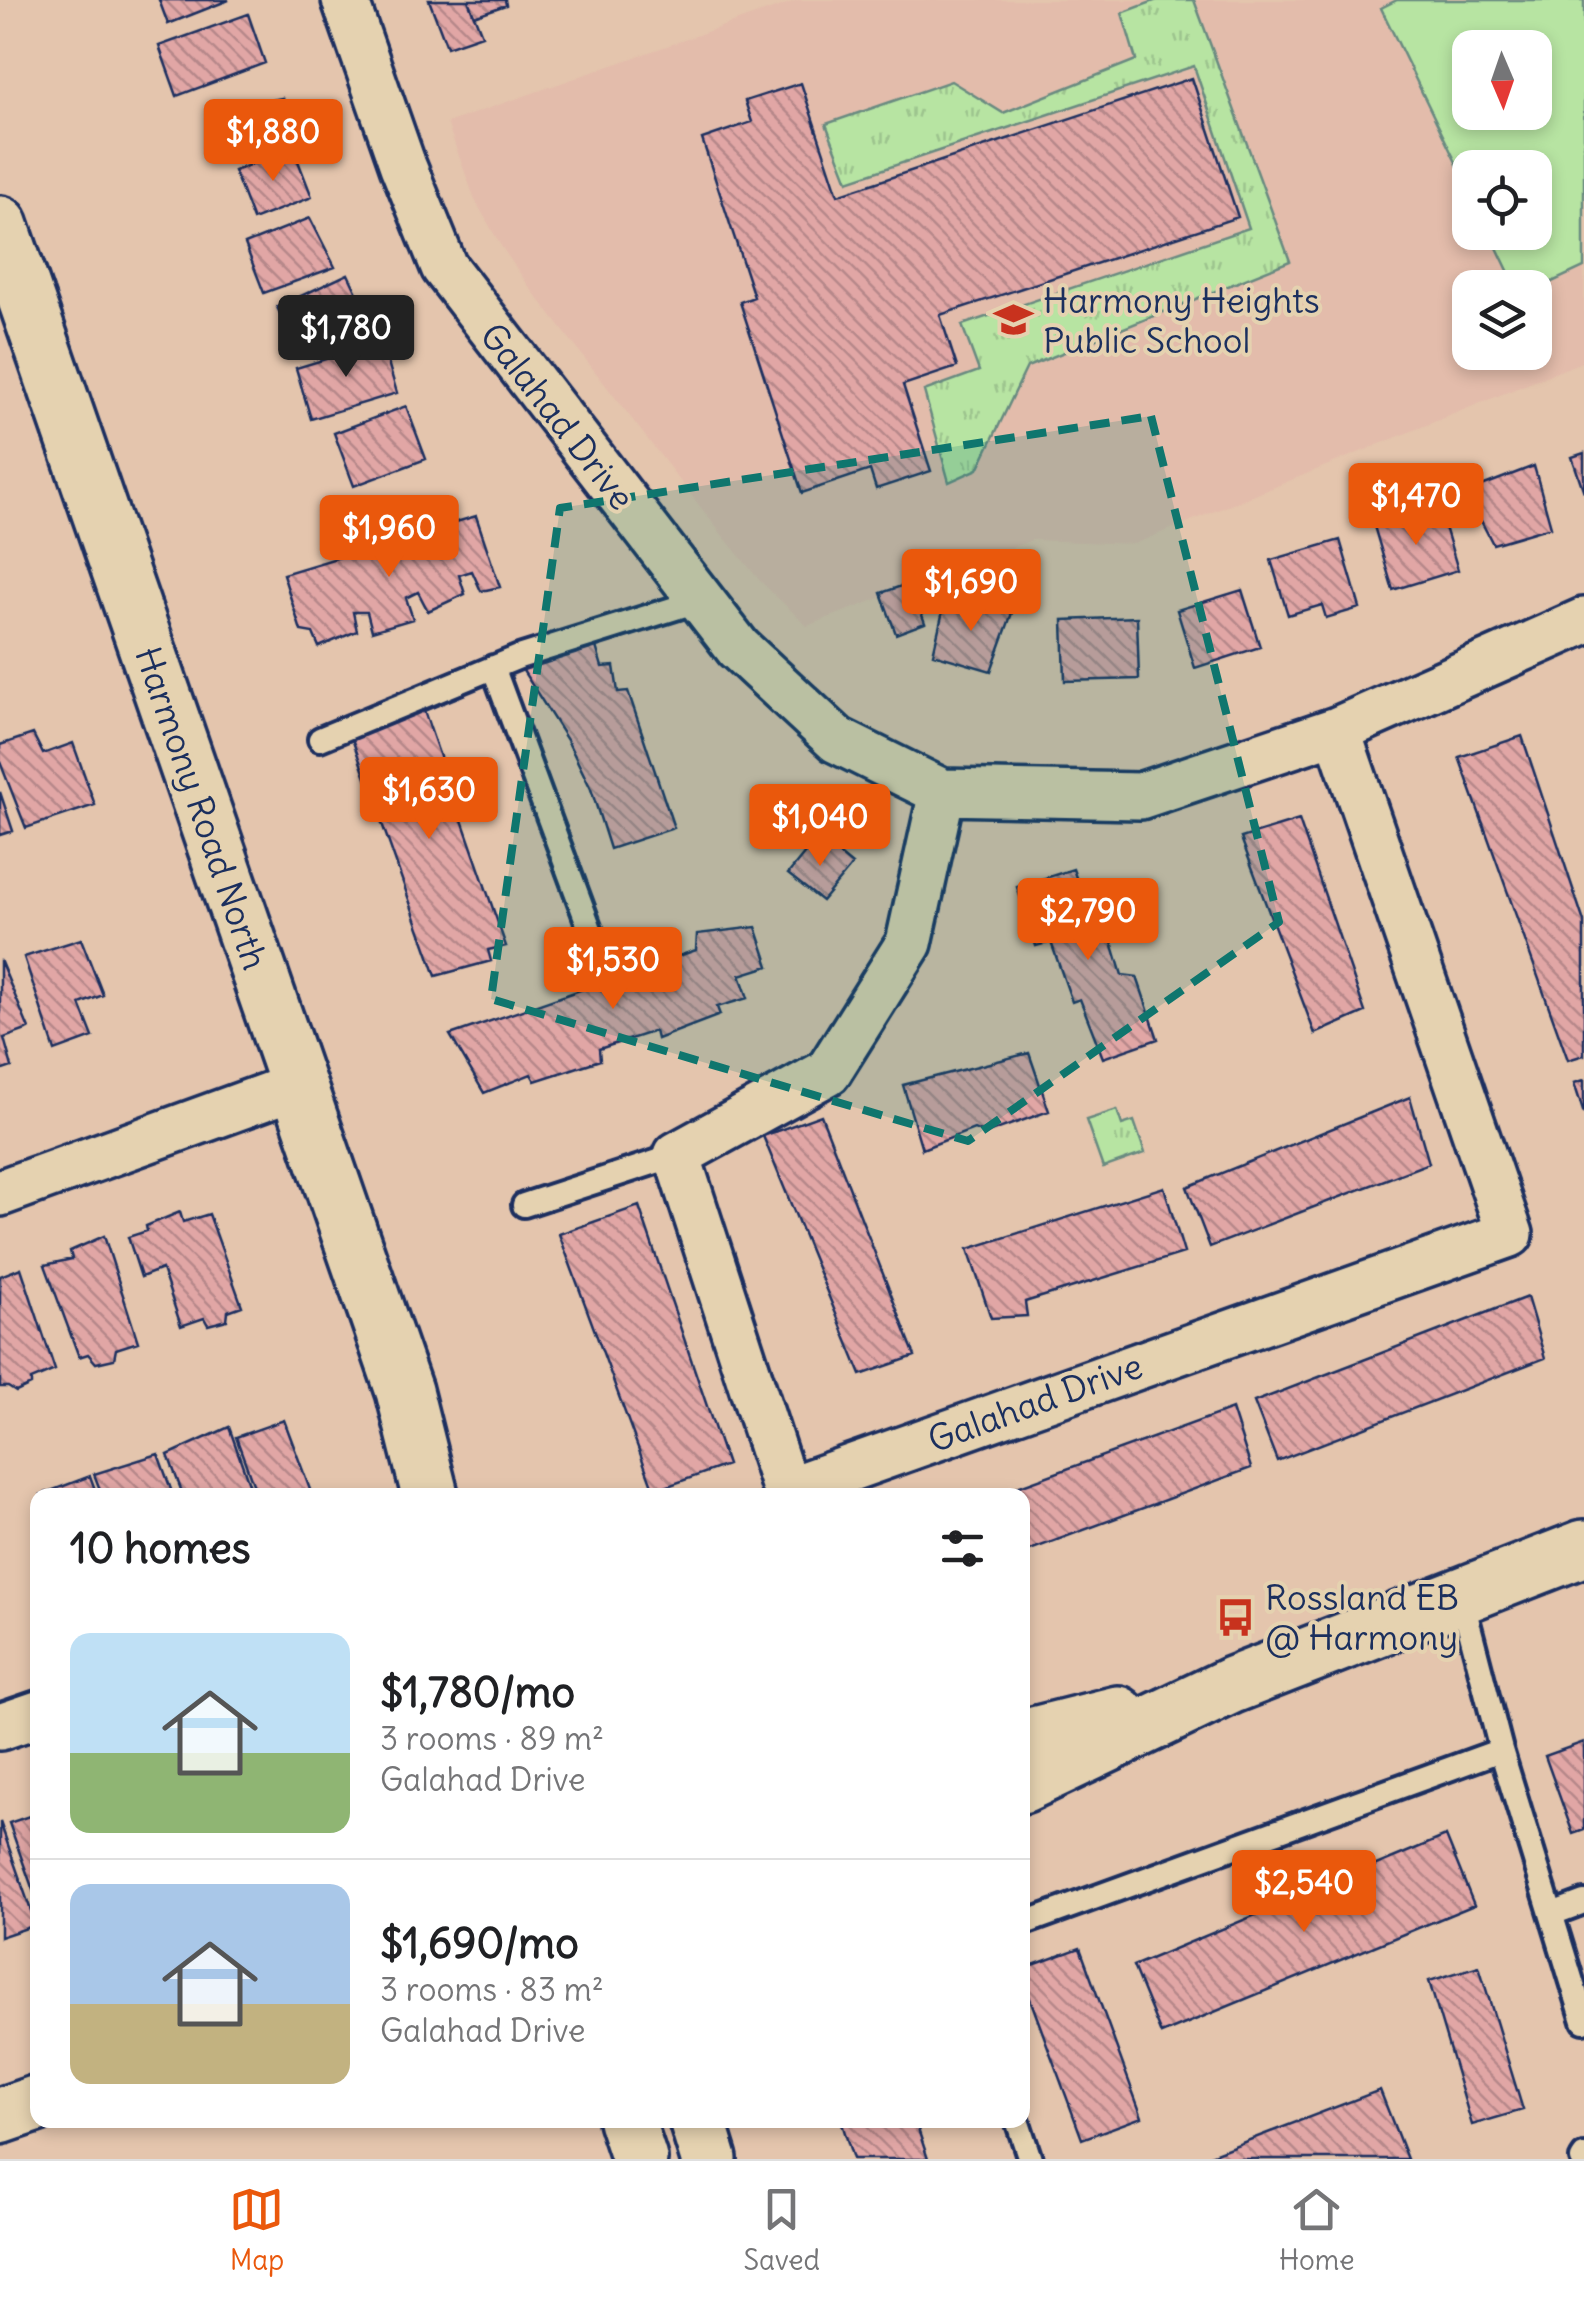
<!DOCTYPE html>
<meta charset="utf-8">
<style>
:root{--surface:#fff;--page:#f2f2f2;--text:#202124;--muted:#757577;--line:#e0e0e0;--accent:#ea580c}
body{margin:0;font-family:Delius,sans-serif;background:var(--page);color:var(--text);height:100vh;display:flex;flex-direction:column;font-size:38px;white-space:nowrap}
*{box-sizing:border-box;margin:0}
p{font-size:32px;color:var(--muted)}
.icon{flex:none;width:55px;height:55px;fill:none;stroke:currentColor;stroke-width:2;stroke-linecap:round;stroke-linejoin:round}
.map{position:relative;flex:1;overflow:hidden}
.sheet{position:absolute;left:30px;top:1488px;width:1000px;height:640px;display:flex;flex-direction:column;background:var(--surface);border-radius:20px;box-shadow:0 5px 15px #0003}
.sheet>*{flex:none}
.needle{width:65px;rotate:178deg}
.tools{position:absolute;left:1452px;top:30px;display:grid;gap:20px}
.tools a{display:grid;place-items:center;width:100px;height:100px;border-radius:20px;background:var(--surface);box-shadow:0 5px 15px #0003;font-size:50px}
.price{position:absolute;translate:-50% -85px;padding:0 22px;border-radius:10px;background:var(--accent);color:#fff;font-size:32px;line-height:65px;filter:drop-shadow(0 2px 5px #0008)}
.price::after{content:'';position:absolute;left:50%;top:60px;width:30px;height:22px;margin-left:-15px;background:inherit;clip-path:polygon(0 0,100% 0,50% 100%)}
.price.current{background:#222;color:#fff}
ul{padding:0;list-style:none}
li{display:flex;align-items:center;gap:30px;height:250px;padding:0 40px}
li+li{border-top:2px solid var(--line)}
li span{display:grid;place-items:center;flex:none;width:280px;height:200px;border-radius:20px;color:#555}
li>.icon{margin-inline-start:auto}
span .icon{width:120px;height:120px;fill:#fffc;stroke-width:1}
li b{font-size:42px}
h2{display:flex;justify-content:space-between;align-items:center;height:120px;padding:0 40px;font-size:42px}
.tab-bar{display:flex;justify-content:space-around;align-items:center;height:140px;border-top:2px solid var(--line);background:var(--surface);font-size:28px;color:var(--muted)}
.tab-bar a{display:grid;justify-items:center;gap:5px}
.tab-bar .current{color:var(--accent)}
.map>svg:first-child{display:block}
.built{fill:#e3bcab;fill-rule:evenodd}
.grass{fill:url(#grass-tufts);stroke:#698a80;stroke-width:2.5}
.garden{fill:#b7e4a2;stroke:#698a80;stroke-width:2.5;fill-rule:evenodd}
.building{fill:url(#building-back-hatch);stroke:#1b2f5e;stroke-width:2.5}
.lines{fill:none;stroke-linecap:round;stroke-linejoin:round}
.service-casing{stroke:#1b2f5e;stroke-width:30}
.minor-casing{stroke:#1b2f5e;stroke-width:52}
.tertiary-casing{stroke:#1b2f5e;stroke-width:62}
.secondary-casing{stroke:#1b2f5e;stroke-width:62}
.service{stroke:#e5d2b0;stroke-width:22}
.minor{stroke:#e5d2b0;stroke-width:45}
.tertiary{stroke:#e5d2b0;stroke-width:55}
.secondary{stroke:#e5d2b0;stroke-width:55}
.marked{fill:#0f766e;fill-opacity:0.2;stroke:#0f766e;stroke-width:8;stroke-dasharray:20 12;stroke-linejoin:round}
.labels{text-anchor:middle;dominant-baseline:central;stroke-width:8;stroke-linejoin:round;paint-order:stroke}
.poi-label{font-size:35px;fill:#1b2f5e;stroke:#e5d2b0;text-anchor:start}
.street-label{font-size:35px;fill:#1b2f5e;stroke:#e5d2b0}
</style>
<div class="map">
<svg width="1584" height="2159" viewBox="0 0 1584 2159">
<defs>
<pattern id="grass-tufts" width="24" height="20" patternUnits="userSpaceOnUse" patternTransform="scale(2.5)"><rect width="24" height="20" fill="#b7e4a2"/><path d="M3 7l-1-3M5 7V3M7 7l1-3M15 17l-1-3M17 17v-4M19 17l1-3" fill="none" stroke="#9dc48e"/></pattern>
<pattern id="building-back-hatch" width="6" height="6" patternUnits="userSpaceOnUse" patternTransform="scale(2.5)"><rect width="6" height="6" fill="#e1a6a5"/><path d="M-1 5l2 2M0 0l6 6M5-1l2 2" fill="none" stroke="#b6888a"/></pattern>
</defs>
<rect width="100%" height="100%" fill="#e4c5ad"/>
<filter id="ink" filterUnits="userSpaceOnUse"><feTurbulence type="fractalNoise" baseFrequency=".01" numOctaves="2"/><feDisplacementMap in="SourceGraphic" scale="20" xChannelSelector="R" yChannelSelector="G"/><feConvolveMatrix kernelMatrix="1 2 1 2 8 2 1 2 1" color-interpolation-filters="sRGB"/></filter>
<g filter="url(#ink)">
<!-- built -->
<path class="built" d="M798,0H1584V361L1134,544L1032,540L807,626L760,581L719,531L530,288L501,246L475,200L447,123ZM1470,48H1535V112H1470ZM1470,168H1535V232H1470ZM1470,288H1535V352H1470Z"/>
<!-- grass -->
<path class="grass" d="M1157,0H1194L1290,261L1027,367L978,469L949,482L924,391L979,371L962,325L1249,228L1194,66L848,181L826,124L951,81L1003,113L1136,60L1122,13Z
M1117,1110L1122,1125L1134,1121L1145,1153L1103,1168L1086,1120Z"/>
<!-- garden -->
<path class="garden" d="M1397,0H1584V267L1535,290V288L1516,287L1490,233L1535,232V168H1470V191L1381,8ZM1470,48H1535V112H1470Z"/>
<!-- building -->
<path class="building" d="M159,0H229L168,24Z
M429,0H468L482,35L447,47Z
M468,0H505L506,5L474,16Z
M248,14L265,63L177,96L159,46Z
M1192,78L1238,217L940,315L957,367L903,385L931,471L876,489L870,470L802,493L740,302L754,297L702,139L752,122L745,101L801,83L838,195Z
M282,98L296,136L228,160L214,112Z
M293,148L312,197L253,220L234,171Z
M310,218L335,267L264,293L245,244Z
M348,274L369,318L298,351L277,307Z
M382,342L397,393L311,419L296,368Z
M406,406L426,459L354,486L334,433Z
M1584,453V492L1572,457Z
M1534,466L1551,527L1493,544L1466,492Z
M1439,507L1458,570L1393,590L1374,526Z
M476,516L500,587L481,591L472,571L459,575L465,594L428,611L418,592L406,598L413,619L372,631L367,612H353L357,631L319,647L313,633L301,631L283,574Z
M1340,540L1360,608L1326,618L1322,605L1288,615L1271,560Z
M910,583L925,623L896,634L881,593Z
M1242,590L1260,647L1195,668L1177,610Z
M946,598L1012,613L991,671L933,654Z
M1137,617L1139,679L1065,681L1063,620Z
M595,643L602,667L614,666L618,692L628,691L674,828L610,849L591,789L567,740L520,666Z
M423,708L506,946L488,950L491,961L436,976L350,733Z
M33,734L43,754L73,743L95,805L26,828L0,762V745Z
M1522,736L1584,922V1055L1568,1060L1459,757Z
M0,792L13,831L0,835Z
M1299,820L1365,1012L1315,1034L1241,838Z
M818,837L852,865L822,901L788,874Z
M1073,869L1090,918L1106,922L1122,975L1137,977L1158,1039L1103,1058L1080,999L1072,1002L1051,942L1036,946L1017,887Z
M756,927L769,966L740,975L748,998L717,1007L720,1015L657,1039L655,1031L599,1049L600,1060L535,1081L531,1074L484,1093L450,1035L696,950L697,934Z
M81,939L103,995L80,1004L93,1037L55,1051L24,957Z
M0,960L29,1029L4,1038L12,1067L0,1071Z
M1029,1053L1049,1111L985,1134L974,1129L922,1149L903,1085Z
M1584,1080V1114L1574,1083Z
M1410,1097L1429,1163L1210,1247L1187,1187Z
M821,1115L915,1356L861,1375L763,1136Z
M1164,1187L1184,1253L1025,1302L1027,1316L991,1318L968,1249Z
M639,1206L727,1465L654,1491L559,1234Z
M180,1212L183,1222L209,1214L242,1306L228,1311L227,1320L208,1325L204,1318L181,1326L162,1269L141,1277L128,1237L147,1231L146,1226Z
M104,1236L138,1342L116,1349L114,1359L96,1363L88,1354L79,1357L45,1265L72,1259L70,1251Z
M21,1268L55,1370L31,1380V1385L16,1392L8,1387H0V1276Z
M1527,1297L1545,1358L1277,1461L1254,1402Z
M1232,1409L1251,1468L1022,1553V1495H995Z
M284,1420L312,1495H257L236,1437Z
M229,1427L253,1495H183L168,1455Z
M158,1454L173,1495H102L94,1474Z
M90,1476L97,1495H40Z
M1584,1742V1830L1573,1834L1545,1756Z
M38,1813V1904L9,1823Z
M0,1822L36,1925L0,1937Z
M1446,1836L1474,1905L1161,2034L1133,1966Z
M1080,1948L1142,2117L1082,2139L1022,1977V1969Z
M1479,1966L1523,2110L1472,2125L1429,1981Z
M1380,2090L1407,2159H1200Z
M841,2120H915L928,2159H853Z"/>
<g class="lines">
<defs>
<path id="service" d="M493,667L594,940
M320,739L519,657L701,600
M524,1205L677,1155
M1461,1595L1501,1750L1584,2021
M1552,1914L1584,1902
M1022,1924L1501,1750
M1017,2120L1030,2159
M1582,2159L1584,2156"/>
<path id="minor" d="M345,0L403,166L444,267L738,648L837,740L942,792L1140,796L1337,730L1584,621
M942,792L909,943L828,1072L677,1155L786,1491L1510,1234L1337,730
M0,1193L298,1085
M0,1727L38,1714"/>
<path id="tertiary" d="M0,2116L38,2103"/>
<path id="secondary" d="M0,224L404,1391L430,1495
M1022,1738L1118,1714
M1022,1785L1232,1685L1584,1548
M626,2120L639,2159
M697,2120L709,2159"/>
</defs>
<!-- service casing -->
<use href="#service" class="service-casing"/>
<!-- minor casing -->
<use href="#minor" class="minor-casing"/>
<!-- tertiary casing -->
<use href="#tertiary" class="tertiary-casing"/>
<!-- secondary casing -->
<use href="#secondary" class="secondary-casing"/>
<!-- service -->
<use href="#service" class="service"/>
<!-- minor -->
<use href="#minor" class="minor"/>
<!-- tertiary -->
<use href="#tertiary" class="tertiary"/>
<!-- secondary -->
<use href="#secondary" class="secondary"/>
</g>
</g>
<!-- marked area -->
<path class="marked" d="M1151,416L1279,922L968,1141L491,999L560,508Z"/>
<!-- icons -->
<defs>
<symbol id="school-bare" viewBox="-9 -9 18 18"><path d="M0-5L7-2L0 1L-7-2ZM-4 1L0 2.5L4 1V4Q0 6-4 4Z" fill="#c8321e" stroke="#e5d2b0" stroke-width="2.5" paint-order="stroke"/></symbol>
<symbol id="bus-bare" viewBox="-9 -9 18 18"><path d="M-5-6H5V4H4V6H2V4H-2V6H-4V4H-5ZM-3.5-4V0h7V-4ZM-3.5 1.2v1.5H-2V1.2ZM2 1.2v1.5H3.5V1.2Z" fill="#c8321e" stroke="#e5d2b0" stroke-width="2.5" paint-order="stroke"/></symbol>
</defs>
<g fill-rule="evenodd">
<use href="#school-bare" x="986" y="292" width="55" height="55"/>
<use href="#bus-bare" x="1208" y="1590" width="55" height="55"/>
</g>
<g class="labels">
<!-- poi labels -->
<g class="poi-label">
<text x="1043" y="300">Harmony Heights<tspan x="1043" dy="40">Public School</tspan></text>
<text x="1265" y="1597">Rossland EB<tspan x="1265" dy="40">@ Harmony</tspan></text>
</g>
<!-- street labels -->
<g class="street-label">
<text transform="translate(558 416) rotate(52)">Galahad Drive</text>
<text transform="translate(202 808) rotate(71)">Harmony Road North</text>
<text transform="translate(1035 1402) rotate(-20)">Galahad Drive</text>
</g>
</g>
</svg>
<div class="tools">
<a><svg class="needle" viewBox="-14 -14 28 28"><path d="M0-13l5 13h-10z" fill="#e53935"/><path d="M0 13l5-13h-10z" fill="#757577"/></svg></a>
<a><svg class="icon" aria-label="locate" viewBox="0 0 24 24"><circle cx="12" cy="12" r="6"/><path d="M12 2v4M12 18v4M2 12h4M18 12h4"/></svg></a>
<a><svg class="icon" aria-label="layers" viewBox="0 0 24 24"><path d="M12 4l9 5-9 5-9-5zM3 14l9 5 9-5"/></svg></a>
</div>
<b class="price" style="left:273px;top:184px">$1,880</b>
<b class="price current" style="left:346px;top:380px">$1,780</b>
<b class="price" style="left:1416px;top:548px">$1,470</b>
<b class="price" style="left:389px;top:580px">$1,960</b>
<b class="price" style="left:971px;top:634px">$1,690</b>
<b class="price" style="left:429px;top:842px">$1,630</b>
<b class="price" style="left:820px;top:869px">$1,040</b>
<b class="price" style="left:1088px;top:963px">$2,790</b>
<b class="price" style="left:613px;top:1012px">$1,530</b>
<b class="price" style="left:1304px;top:1935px">$2,540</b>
<section class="sheet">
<h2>10 homes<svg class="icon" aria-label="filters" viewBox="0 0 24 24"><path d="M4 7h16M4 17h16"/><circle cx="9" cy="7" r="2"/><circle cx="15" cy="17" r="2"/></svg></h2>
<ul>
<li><span style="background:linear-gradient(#bfe0f5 60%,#8fb573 0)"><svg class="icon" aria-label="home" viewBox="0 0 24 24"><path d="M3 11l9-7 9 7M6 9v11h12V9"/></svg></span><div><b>$1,780/mo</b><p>3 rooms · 89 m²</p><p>Galahad Drive</p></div></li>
<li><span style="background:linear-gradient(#a9c7e8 60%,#c2b280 0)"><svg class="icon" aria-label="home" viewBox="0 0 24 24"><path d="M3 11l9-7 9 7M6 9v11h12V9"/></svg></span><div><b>$1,690/mo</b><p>3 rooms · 83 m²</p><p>Galahad Drive</p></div></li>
</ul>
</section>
</div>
<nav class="tab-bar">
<a class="current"><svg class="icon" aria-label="map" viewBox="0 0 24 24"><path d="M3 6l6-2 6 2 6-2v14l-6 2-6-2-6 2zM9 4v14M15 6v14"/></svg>Map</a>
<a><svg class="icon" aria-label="saved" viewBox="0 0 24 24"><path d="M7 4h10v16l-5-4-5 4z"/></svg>Saved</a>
<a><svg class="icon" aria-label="home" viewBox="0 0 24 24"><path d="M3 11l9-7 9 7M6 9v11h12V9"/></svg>Home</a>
</nav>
